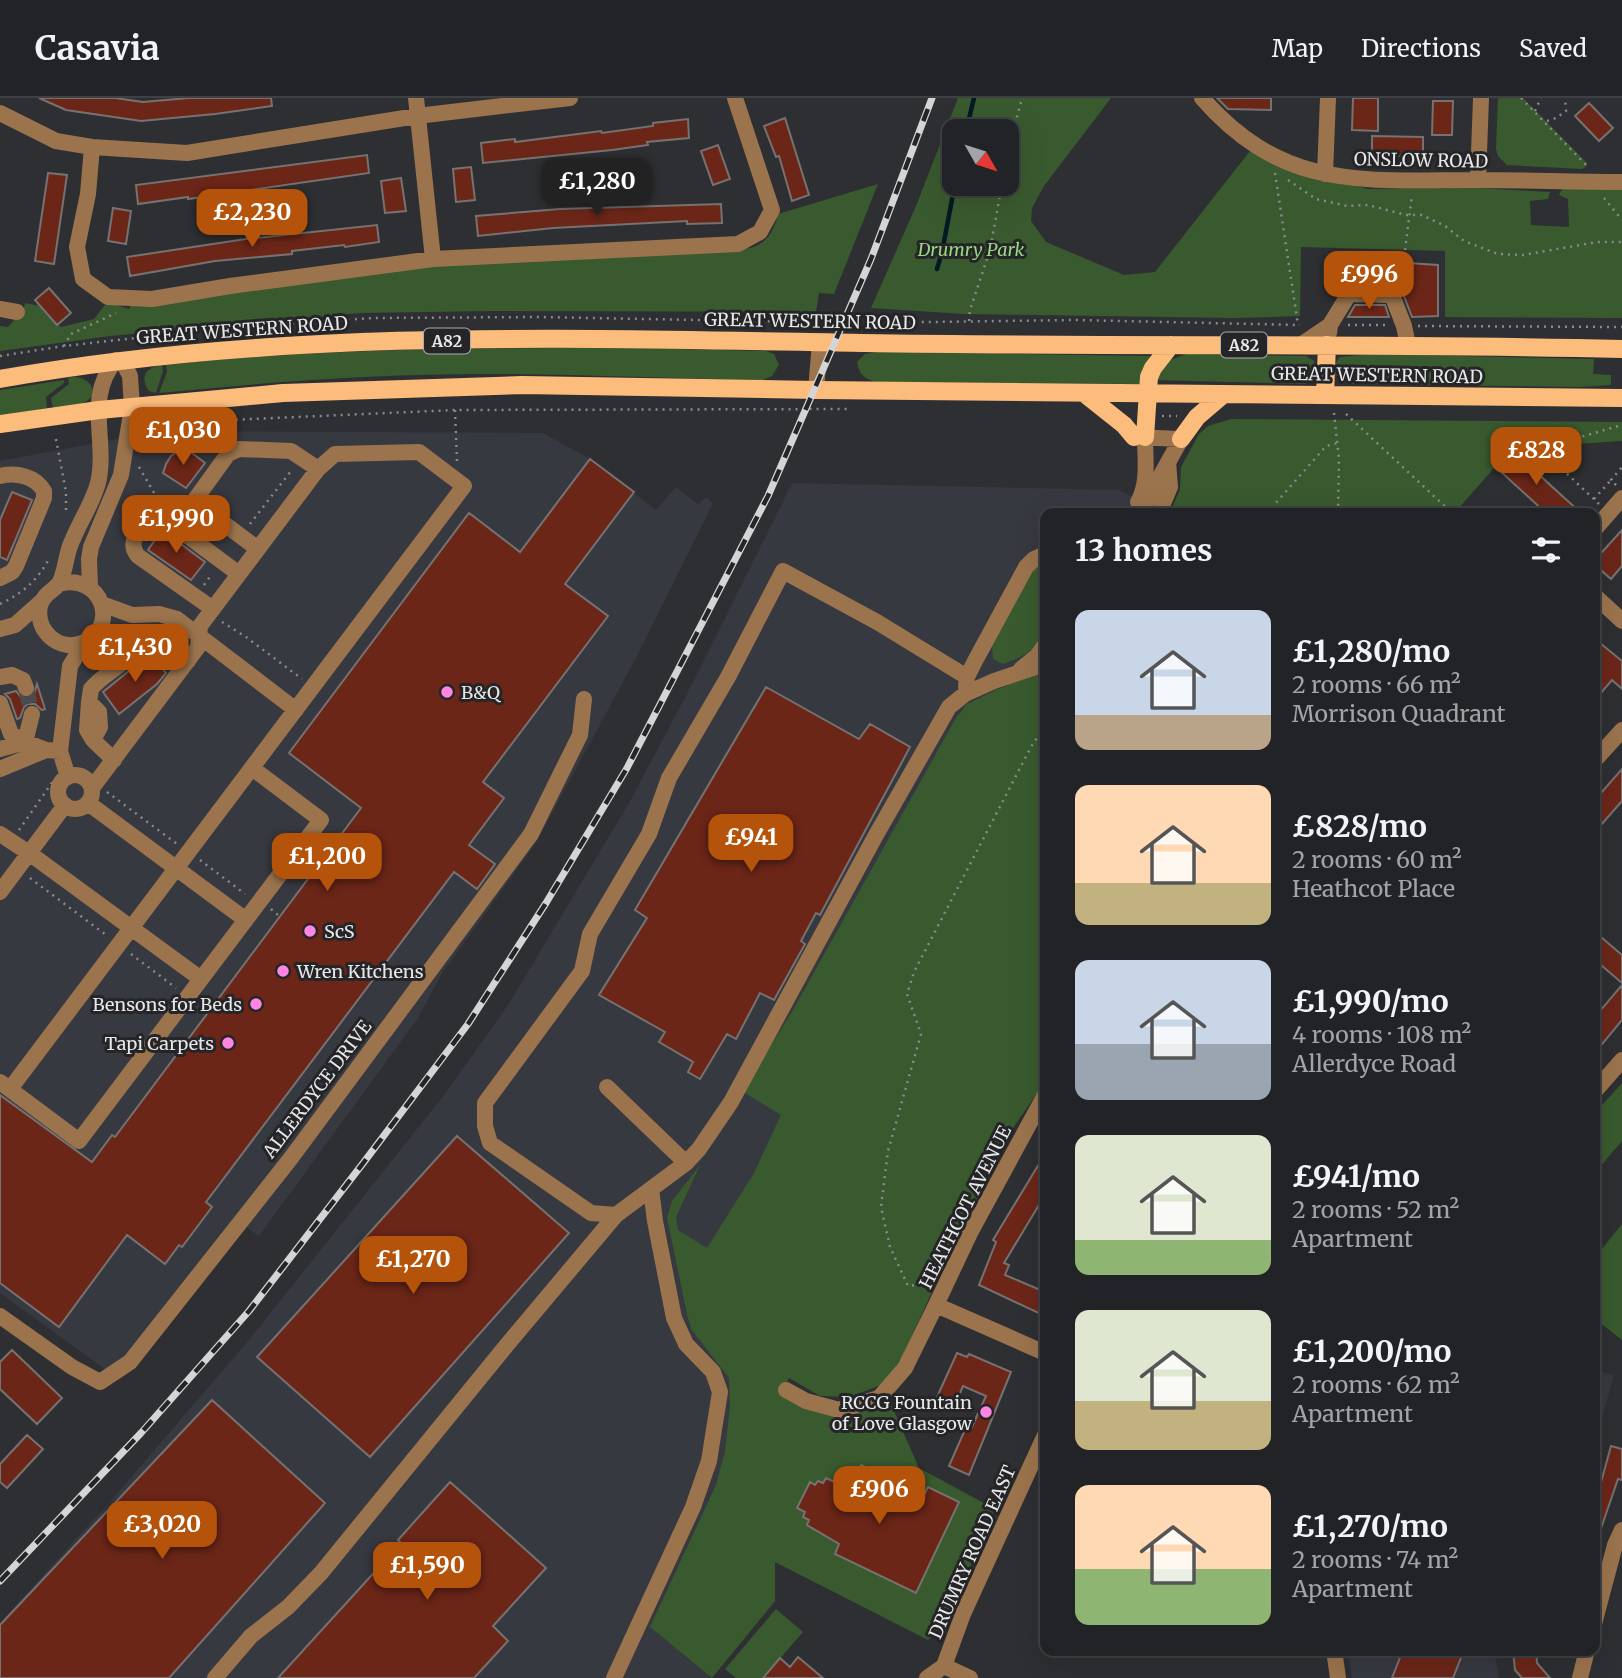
<!DOCTYPE html>
<meta charset="utf-8">
<style>
:root{--surface:#222326;--page:#2a2b2e;--text:#f1f3f6;--muted:#a2a4a7;--line:#3f4043;--accent:#b45309}
body{margin:0;font-family:Merriweather,serif;background:var(--page);color:var(--text);height:100vh;display:flex;flex-direction:column;font-size:26px;white-space:nowrap}
*{box-sizing:border-box;margin:0}
p{font-size:23px;color:var(--muted)}
.icon{flex:none;width:38px;height:38px;fill:none;stroke:currentColor;stroke-width:2;stroke-linecap:round;stroke-linejoin:round}
.map{position:relative;flex:1;overflow:hidden}
.drawer{position:absolute;left:1040px;top:410px;width:560px;height:1148px;display:flex;flex-direction:column;background:var(--surface);border-radius:14px;box-shadow:0 7px 28px #0002,0 0 0 2px var(--line)}
.drawer>*{flex:none}
.needle{width:46px;rotate:129deg}
.tools{position:absolute;left:942px;top:21px;display:grid;gap:14px}
.tools a{display:grid;place-items:center;width:77px;height:77px;border-radius:14px;background:var(--surface);box-shadow:0 7px 28px #0002,0 0 0 2px var(--line);font-size:35px}
.price{position:absolute;translate:-50% -60px;padding:0 16px;border-radius:14px;background:var(--accent);color:#fff;font-size:23px;line-height:46px;filter:drop-shadow(0 2px 4px #0008)}
.price::after{content:'';position:absolute;left:50%;top:42px;width:21px;height:16px;margin-left:-10px;background:inherit;clip-path:polygon(0 0,100% 0,50% 100%)}
.price.selected{background:#222;color:#fff}
ul{padding:0;list-style:none}
li{display:flex;align-items:center;gap:21px;height:175px;padding:0 35px}
li span{display:grid;place-items:center;flex:none;width:196px;height:140px;border-radius:14px;color:#555}
li>.icon{margin-inline-start:auto}
span .icon{width:84px;height:84px;fill:#fffc;stroke-width:1}
li b{font-size:30px}
h2{display:flex;justify-content:space-between;align-items:center;height:84px;padding:0 35px;font-size:30px}
header{display:flex;align-items:center;gap:42px;box-sizing:border-box;height:98px;padding:0 35px;background:var(--surface);border-bottom:2px solid var(--line)}
header strong{font-size:33px}
nav{display:flex;gap:38px;margin-inline-start:auto;font-size:24px}
.map>svg:first-child{display:block}
.built{fill:#373940}
.green{fill:#395a2f;fill-rule:evenodd}
.lines{fill:none;stroke-linecap:round;stroke-linejoin:round}
.stream{stroke:#001a23;stroke-width:4.5}
.building{fill:#6b2618;stroke:#767271;stroke-width:2}
.minor-tunnel{stroke:#4a4b4e;stroke-width:16;stroke-dasharray:16 8;stroke-linecap:butt}
.path{stroke:#898a8d;stroke-width:2.5;stroke-dasharray:2 5;stroke-linecap:butt}
.minor{stroke:#9b744d;stroke-width:16}
.major{stroke:#fcbc7b;stroke-width:18}
.rail-casing{stroke:#d4d5d7;stroke-width:7}
.rail{stroke:#252528;stroke-width:4.5;stroke-dasharray:13;stroke-linecap:butt}
.poi-dot{fill:#fe85e0;stroke:#252528;stroke-width:2.5}
.labels{text-anchor:middle;dominant-baseline:central;stroke-width:6;stroke-linejoin:round;paint-order:stroke}
.shield{fill:#252528;stroke:#adaeb0;stroke-width:2}
.shield-label{font-size:16px;font-weight:bold;fill:#e7e8ea}
.street-label{font-size:18px;fill:#e7e8ea;stroke:#252528}
.park-label{font-size:18px;font-style:italic;fill:#98d883;stroke:#252528}
.poi-label{font-size:18px;fill:#e7e8ea;stroke:#252528;text-anchor:start}
</style>
<header>
<strong>Casavia</strong>
<nav><a>Map</a><a>Directions</a><a>Saved</a></nav>
</header>
<div class="map">
<svg width="1622" height="1580" viewBox="0 0 1622 1580">
<rect width="100%" height="100%" fill="#2e2f32"/>
<!-- built -->
<path class="built" d="M160,333L543,335L590,361L656,412L676,389L698,406L706,399L713,405L637,558L536,745L441,877L418,920L259,1138L239,1124L113,1277L0,1195V363Z
M792,385L1119,392L1167,415H1045V613L785,1281L657,1535L712,1580H0V1525L115,1398L249,1242L444,997L508,907L629,705L699,573Z
M1594,1272L1614,1277L1594,1348Z
M1347,1552H1494L1499,1580H1352Z"/>
<!-- green -->
<path class="green" d="M958,0H1111L1044,88L1032,110L1031,123L1046,144L1124,177L1155,174L1250,53L1296,71L1368,91L1478,90L1550,94L1548,101L1530,103L1531,127L1569,129L1568,101L1559,97L1562,91H1622V220L1445,219V153L1301,149L1300,218L1236,220L964,216L871,210L916,108ZM954,33H1006V86H954Z
M1498,0H1523L1587,65V68L1582,71L1507,67L1498,58L1496,51Z
M878,86L834,196L819,195L816,214L489,213L361,215L110,238L0,253V228L8,229L14,222L21,220L25,205L40,208L61,229L94,221L107,204L129,211L131,205L409,170L751,150C768,145 774,132 778,116Z
M637,250L766,253L774,256L779,267L772,278L763,282C671,281 579,276 487,276C377,276 268,284 159,295L167,274L166,267C323,250 480,250 637,250Z
M877,254L1151,258L1143,273L1142,286L876,284C864,281 859,276 857,264L865,256Z
M1187,256L1306,258L1314,263L1317,276L1306,286L1153,282L1165,264Z
M1373,256L1594,261L1593,276L1611,277V287L1580,289L1354,286L1345,285L1333,275L1334,267L1340,259Z
M162,267L163,273L156,295L149,293C139,279 146,269 162,267Z
M75,279C92,280 101,298 83,305C74,309 62,308 53,310L51,300L69,286L68,280Z
M64,282V285L46,299L47,310L0,319V292Z
M1231,321L1622,324V343L1544,348L1516,345L1458,411L1461,415H1170L1180,391L1181,369L1199,336L1208,328Z
M1045,460C1045,478 1048,517 1045,533C1041,550 1019,561 1003,566L993,561L992,548C1005,523 1021,477 1045,460Z
M1045,573V984L1015,1027L955,1144L898,1268L881,1287L849,1299L820,1298L789,1280L780,1297L811,1312L837,1319L890,1304L919,1370L995,1411L947,1523L928,1542L775,1464V1503L712,1580L650,1529L716,1387L725,1353L730,1308L729,1280L691,1231L687,1216L667,1120L672,1103L700,1067L676,1119L678,1132L707,1150L754,1075L781,1017L745,995L750,981L793,912L956,620L967,606L998,591Z
M1622,985V1043L1594,1076V1016Z
M1622,1126V1242L1594,1220V1161Z
M776,1511L803,1534L763,1580H736L725,1571Z"/>
<g class="lines">
<!-- stream -->
<path class="stream" d="M966,33L974,0
M937,171L942,154L955,86"/>
</g>
<!-- building -->
<path class="building" d="M39,0H115L143,4L189,0H271L272,8L215,16L141,23L66,12Z
M1217,0H1271V12L1228,11Z
M1353,0H1378V33L1352,32Z
M1433,3H1453L1452,37H1432Z
M1589,5L1613,30L1599,43L1575,18Z
M785,20L809,97L792,103L779,58L776,59L764,28Z
M688,21L689,40L647,44L648,47L612,52L483,65L481,45L515,41V44L601,33L602,35L653,28V25Z
M1372,38L1423,39V58L1372,57Z
M718,47L730,81L713,87L701,53Z
M367,57L369,75L188,101V99L138,106L136,87Z
M471,69L475,102L456,104L453,71Z
M48,75L67,77L54,166L35,163Z
M401,80L406,113L385,115L381,83Z
M721,106L722,125L687,126V123L553,130L478,138L476,118L560,111Z
M113,110L131,113L126,146L108,143Z
M377,127L379,144L345,149L344,147L292,153V156L215,163L130,178L127,159L246,141Z
M1408,165L1438,167V218L1412,219L1402,193L1397,188L1349,186V183H1401V166Z
M49,190L71,215L57,227L35,202Z
M1355,207H1385L1389,219H1348Z
M184,349L205,365L186,390L163,375L166,366L171,358Z
M1516,355L1548,385L1581,415H1546L1500,373Z
M590,361L634,394L565,486L608,518L483,684L504,700L469,747L495,766L477,791L454,774L206,1104L212,1109L182,1149L179,1147L165,1166L127,1137L59,1229L0,1185V997L92,1064L112,1037L115,1039L361,710L289,655L469,415L520,454Z
M12,394L32,402L7,462L0,459V422Z
M162,432L205,464L191,482L148,452Z
M1622,432V468L1611,481L1594,466V463Z
M1600,545L1622,563V591L1612,582L1594,603V577L1600,571L1594,566V552Z
M151,555L166,575L157,586L119,616L103,594Z
M37,586L45,611L42,612L35,606H28L24,609L20,620L17,621L10,601L5,596L16,593L20,598L29,600L34,596Z
M766,589L859,641L870,626L910,649L820,817L816,815L801,843L805,846L774,902L760,895L736,941L727,936L700,981L688,974L693,964L659,944L665,934L599,897L647,820L635,812Z
M1622,671V703L1594,735V703Z
M1594,833L1622,857V885L1594,861Z
M1622,887V922L1594,956V920Z
M457,1038L569,1135L370,1359L257,1259Z
M1045,1056V1097L1004,1165L1009,1167L1005,1177L1045,1194V1218L979,1187L996,1144L993,1142Z
M12,1252L62,1300L37,1326L0,1291V1264Z
M957,1255L967,1259L969,1256L1011,1274L969,1377L949,1368L967,1327L972,1329L986,1298L963,1288L955,1307L937,1299Z
M212,1302L325,1405L169,1580H0V1527Z
M27,1337L43,1351L7,1390L0,1384V1366Z
M1611,1348L1622,1351V1382L1618,1381L1597,1442L1594,1441V1387L1600,1388Z
M861,1367L876,1374L869,1387L918,1410L928,1389L959,1404L916,1495L835,1456L839,1446L807,1427L809,1422L803,1419L805,1414L797,1410L810,1384L815,1387L818,1383L823,1385L826,1380L848,1390Z
M450,1384L546,1470L493,1528L508,1543L474,1580H278L401,1445L398,1442Z
M1403,1552H1464L1453,1580H1392Z
M1513,1552H1536L1537,1565L1550,1580H1522L1515,1572Z
M798,1559L823,1580H763L780,1560L790,1569Z"/>
<g class="lines">
<!-- minor-tunnel -->
<path class="minor-tunnel" d="M26,590L32,616"/>
<!-- path -->
<path class="path" d="M1521,0L1587,68
M1535,13L1541,0
M1547,23L1556,20L1566,13L1565,0
M1006,60L1022,0
M1275,75L1298,227
M1288,82L1316,101L1347,108L1368,107L1406,117H1422L1445,128L1464,143L1498,156L1523,157L1597,144H1622
M1604,100L1622,122
M1405,152L1412,97
M969,223L970,212L990,152L1002,86
M1348,227H1387
M1418,228L1622,229
M64,248L71,236L116,215
M0,258L64,248L235,229L373,220L539,219L858,225L1075,222L1300,227
M455,312L457,364
M1334,315L1339,361L1338,415
M1346,316L1452,415
M1162,318H1177
M146,331L161,325L455,312L851,311
M56,341L66,394V417
M139,369L160,405
M1616,387L1611,382L1622,369
M1594,401L1611,382
M1599,406L1544,354L1546,349L1622,327
M1267,415L1326,348L1338,345
M250,426L291,373
M204,487L212,476
M0,506C23,495 38,482 50,459
M222,524L246,539L302,581
M93,565C104,551 117,539 134,533
M107,694L177,746
M19,732L53,683
M200,762L245,796
M30,780L106,837
M271,811L279,818
M131,856L176,890
M201,909L207,914
M927,1189L922,1186L908,1188L890,1149L881,1109L888,1053L921,936L907,896L914,874L1031,649L1045,627"/>
<!-- minor -->
<path class="minor" d="M416,0L433,161
M1202,0C1284,94 1365,82 1477,82C1525,82 1574,84 1622,84
M0,15L56,43L92,49L187,55L417,18L570,0
M92,49L88,96L77,149L83,181L108,199L152,201L230,188L433,161L738,146L760,134L772,112L735,0
M1325,76L1328,0
M1478,82L1481,0
M0,211L17,214
M1330,227L1349,196L1392,197L1404,228L1408,247
M1302,246L1330,227L1329,235
M816,292L820,244
M1134,339L1181,341L1140,415
M0,378C16,374 35,378 44,393V400L16,468L12,474L0,480
M1138,404C1149,385 1145,360 1145,339
M1159,415L1170,389L1168,364
M1594,432L1622,400
M258,451L194,403L228,356L239,351L291,353L318,371
M59,486C102,474 121,530 82,545C58,554 35,532 40,508C44,494 55,493 60,484C65,473 66,459 70,448C78,426 92,407 98,385C108,342 84,299 116,262L125,268L130,278L132,309L121,377L91,449L89,461L90,489
M1594,497L1622,523
M102,506L132,517L159,516L177,521L296,612
M213,511L138,458C126,444 140,431 151,421H165L239,476
M0,531L15,527L42,503
M1021,571L1037,558L1045,547
M0,579L12,577L23,582L26,590
M966,589L967,579L975,563L1026,469L1034,461L1045,456
M89,604L87,632L93,642
M0,605L11,636L25,644L32,616
M0,651L25,644L46,652L60,653
M114,662L93,642L100,629L99,614L89,604L91,591C98,582 108,576 117,569C131,558 138,545 158,541L188,563
M1594,663L1622,632
M0,671L46,652
M58 694a17 17 0 1 1 34 0a17 17 0 1 1-34 0Z
M68,679L60,653L70,568L85,544
M88,705L246,822
M0,736L29,755L201,881
M0,794L65,707
M0,984L79,1043L321,722L252,670
M607,989L686,1065
M10,991L464,388L419,354L335,356L318,371L200,528L198,549L92,690
M1594,994L1622,962
M1045,997L970,1135L936,1207L1045,1255
M616,1117L591,1115L490,1045L485,1028V1005L582,873L590,836L649,736L669,680L728,579L783,473L877,524L967,579
M0,1218L72,1269L100,1284L130,1264L291,1060L531,736L580,637L584,601
M786,1292L806,1303L839,1312L879,1300L905,1270L936,1207
M1594,1526L1615,1447L1622,1432
M1334,1552L1338,1580
M944,1568L970,1580
M215,1580L251,1538L288,1509L321,1475L506,1248L616,1117L686,1065L699,1051L731,1004L876,737L949,609L965,596L994,583L1045,566
M614,1580L693,1409L709,1363L720,1294L713,1274L686,1246L674,1220L655,1123L651,1091
M927,1580L944,1568L963,1516L1045,1337
M1580,1580L1587,1552"/>
<!-- major -->
<path class="major" d="M0,281C284,230 576,240 863,245C1116,249 1369,245 1622,251
M1085,296L1124,327L1134,339
M1325,297L1327,247
M0,326L99,312L283,295L522,287L816,292L1622,300
M1145,339L1149,279L1153,270L1171,247
M1181,341L1197,319L1224,296"/>
<defs>
<path id="rail" d="M0,1483L141,1335L249,1213L364,1064L468,926L546,805L627,670L768,398L871,161L932,0"/>
</defs>
<!-- rail casing -->
<use href="#rail" class="rail-casing"/>
<!-- rail -->
<use href="#rail" class="rail"/>
</g>
<!-- markers -->
<g class="poi-dot">
<circle cx="447" cy="594" r="7"/>
<circle cx="310" cy="833" r="7"/>
<circle cx="283" cy="873" r="7"/>
<circle cx="256" cy="906" r="7"/>
<circle cx="228" cy="945" r="7"/>
<circle cx="986" cy="1314" r="7"/>
</g>
<g class="labels">
<!-- shield labels -->
<g class="shield">
<rect x="424" y="230.5" width="46" height="25" rx="5"/>
<rect x="1221" y="234.5" width="46" height="25" rx="5"/>
</g>
<g class="shield-label">
<text x="447" y="243">A82</text>
<text x="1244" y="247">A82</text>
</g>
<!-- street labels -->
<g class="street-label">
<text transform="translate(1421 62) rotate(1)">ONSLOW ROAD</text>
<text transform="translate(810 223) rotate(1)">GREAT WESTERN ROAD</text>
<text transform="translate(242 232) rotate(-4)">GREAT WESTERN ROAD</text>
<text transform="translate(1377 277) rotate(1)">GREAT WESTERN ROAD</text>
<text transform="translate(317 991) rotate(-53)">ALLERDYCE DRIVE</text>
<text transform="translate(965 1109) rotate(-63)">HEATHCOT AVENUE</text>
<text transform="translate(972 1454) rotate(-66)">DRUMRY ROAD EAST</text>
</g>
<!-- park labels -->
<g class="park-label">
<text x="971" y="151">Drumry Park</text>
</g>
<!-- poi labels -->
<g class="poi-label">
<text x="461" y="594">B&amp;Q</text>
<text x="324" y="833">ScS</text>
<text x="297" y="873">Wren Kitchens</text>
<text x="242" y="906" text-anchor="end">Bensons for Beds</text>
<text x="214" y="945" text-anchor="end">Tapi Carpets</text>
<text x="972" y="1304" text-anchor="end">RCCG Fountain<tspan x="972" dy="21">of Love Glasgow</tspan></text>
</g>
</g>
</svg>
<div class="tools">
<a><svg class="needle" viewBox="-14 -14 28 28"><path d="M0-13l5 13h-10z" fill="#e53935"/><path d="M0 13l5-13h-10z" fill="#a2a4a7"/></svg></a>
</div>
<b class="price selected" style="left:597px;top:120px">£1,280</b>
<b class="price" style="left:252px;top:151px">£2,230</b>
<b class="price" style="left:1369px;top:213px">£996</b>
<b class="price" style="left:183px;top:369px">£1,030</b>
<b class="price" style="left:1536px;top:389px">£828</b>
<b class="price" style="left:176px;top:457px">£1,990</b>
<b class="price" style="left:135px;top:586px">£1,430</b>
<b class="price" style="left:751px;top:776px">£941</b>
<b class="price" style="left:327px;top:795px">£1,200</b>
<b class="price" style="left:413px;top:1198px">£1,270</b>
<b class="price" style="left:879px;top:1428px">£906</b>
<b class="price" style="left:162px;top:1463px">£3,020</b>
<b class="price" style="left:427px;top:1504px">£1,590</b>
<section class="drawer">
<h2>13 homes<svg class="icon" aria-label="filters" viewBox="0 0 24 24"><path d="M4 7h16M4 17h16"/><circle cx="9" cy="7" r="2"/><circle cx="15" cy="17" r="2"/></svg></h2>
<ul>
<li><span style="background:linear-gradient(#c9d6e8 75%,#b9a48a 0)"><svg class="icon" aria-label="home" viewBox="0 0 24 24"><path d="M3 11l9-7 9 7M6 9v11h12V9"/></svg></span><div><b>£1,280/mo</b><p>2 rooms · 66 m²</p><p>Morrison Quadrant</p></div></li>
<li><span style="background:linear-gradient(#ffd9b3 70%,#c2b280 0)"><svg class="icon" aria-label="home" viewBox="0 0 24 24"><path d="M3 11l9-7 9 7M6 9v11h12V9"/></svg></span><div><b>£828/mo</b><p>2 rooms · 60 m²</p><p>Heathcot Place</p></div></li>
<li><span style="background:linear-gradient(#c9d6e8 60%,#9aa5b1 0)"><svg class="icon" aria-label="home" viewBox="0 0 24 24"><path d="M3 11l9-7 9 7M6 9v11h12V9"/></svg></span><div><b>£1,990/mo</b><p>4 rooms · 108 m²</p><p>Allerdyce Road</p></div></li>
<li><span style="background:linear-gradient(#dfe7d0 75%,#8fb573 0)"><svg class="icon" aria-label="home" viewBox="0 0 24 24"><path d="M3 11l9-7 9 7M6 9v11h12V9"/></svg></span><div><b>£941/mo</b><p>2 rooms · 52 m²</p><p>Apartment</p></div></li>
<li><span style="background:linear-gradient(#dfe7d0 65%,#c2b280 0)"><svg class="icon" aria-label="home" viewBox="0 0 24 24"><path d="M3 11l9-7 9 7M6 9v11h12V9"/></svg></span><div><b>£1,200/mo</b><p>2 rooms · 62 m²</p><p>Apartment</p></div></li>
<li><span style="background:linear-gradient(#ffd9b3 60%,#8fb573 0)"><svg class="icon" aria-label="home" viewBox="0 0 24 24"><path d="M3 11l9-7 9 7M6 9v11h12V9"/></svg></span><div><b>£1,270/mo</b><p>2 rooms · 74 m²</p><p>Apartment</p></div></li>
</ul>
</section>
</div>
